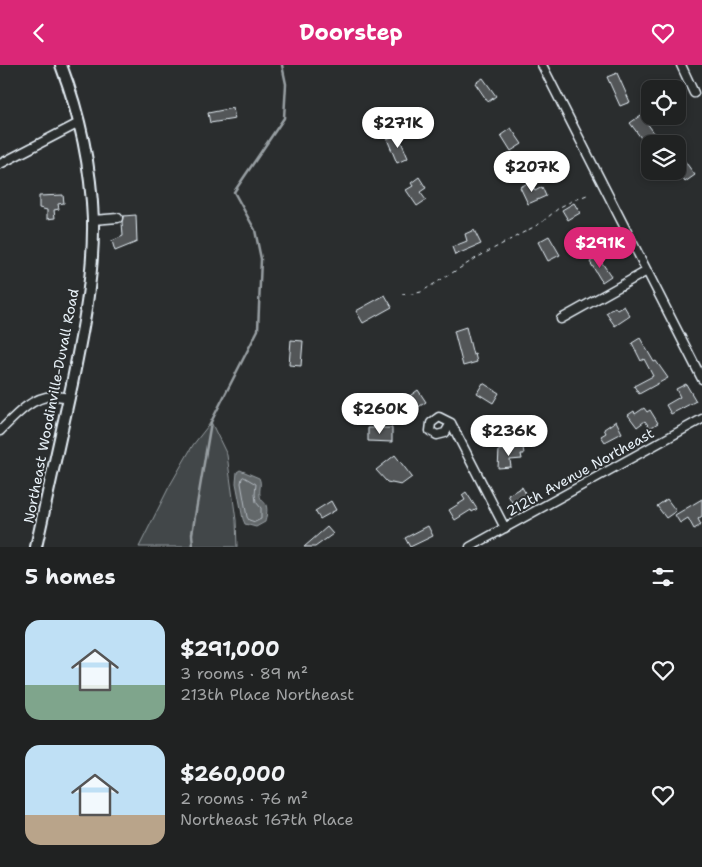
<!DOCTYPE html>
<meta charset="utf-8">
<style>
:root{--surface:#202222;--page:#2d2f2f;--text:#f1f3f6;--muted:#a2a4a5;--line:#3d3f40;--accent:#db2777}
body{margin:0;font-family:"Shantell Sans",sans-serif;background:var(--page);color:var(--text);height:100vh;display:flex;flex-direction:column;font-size:19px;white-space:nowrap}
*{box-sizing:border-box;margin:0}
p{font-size:16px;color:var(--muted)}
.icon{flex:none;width:28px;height:28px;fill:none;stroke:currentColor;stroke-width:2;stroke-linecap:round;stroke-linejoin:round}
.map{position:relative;height:482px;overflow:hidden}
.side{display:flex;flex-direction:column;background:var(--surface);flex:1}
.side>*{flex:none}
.controls{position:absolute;left:641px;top:15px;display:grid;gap:10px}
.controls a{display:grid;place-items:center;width:45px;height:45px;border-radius:10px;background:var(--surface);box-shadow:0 2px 8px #0003,0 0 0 1px var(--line);font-size:25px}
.price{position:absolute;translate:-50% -42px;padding:0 11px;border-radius:18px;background:#fff;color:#222;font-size:16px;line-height:32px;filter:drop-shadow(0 1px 2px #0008)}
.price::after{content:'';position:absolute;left:50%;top:30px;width:15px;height:11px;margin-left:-8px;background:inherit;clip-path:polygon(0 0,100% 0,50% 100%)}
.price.active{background:var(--accent);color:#fff}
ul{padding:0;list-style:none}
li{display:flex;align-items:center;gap:15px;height:125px;padding:0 25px}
li span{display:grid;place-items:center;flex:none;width:140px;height:100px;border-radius:15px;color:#555}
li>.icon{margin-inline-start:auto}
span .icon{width:60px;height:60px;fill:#fffc;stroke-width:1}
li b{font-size:21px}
h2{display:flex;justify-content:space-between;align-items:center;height:60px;padding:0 25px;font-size:21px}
header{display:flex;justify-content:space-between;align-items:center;height:65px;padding:0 25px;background:var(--accent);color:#fff;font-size:22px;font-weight:700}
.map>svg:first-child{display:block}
.green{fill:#424648;stroke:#959ca0}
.water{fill:#63686b;stroke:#989fa3}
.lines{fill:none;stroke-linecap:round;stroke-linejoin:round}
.shore{stroke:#b3bac0;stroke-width:1}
.stream{stroke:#989fa3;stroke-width:2.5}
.building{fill:#535759;stroke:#e8f1f8}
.minor-casing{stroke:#e8f1f8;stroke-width:11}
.major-casing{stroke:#e8f1f8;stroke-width:14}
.path{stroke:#e8f1f8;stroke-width:1;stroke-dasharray:4 4;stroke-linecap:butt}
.minor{stroke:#2a2d2e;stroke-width:8}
.major{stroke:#2a2d2e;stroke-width:10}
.labels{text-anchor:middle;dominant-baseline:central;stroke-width:4;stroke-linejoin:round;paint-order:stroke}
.street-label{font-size:14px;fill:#e8f1f8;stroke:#2a2d2e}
</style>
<header><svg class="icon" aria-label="back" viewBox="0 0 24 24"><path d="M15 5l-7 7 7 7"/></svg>Doorstep<svg class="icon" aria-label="heart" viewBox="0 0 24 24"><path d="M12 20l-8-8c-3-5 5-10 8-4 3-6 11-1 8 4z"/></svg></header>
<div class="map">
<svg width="702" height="482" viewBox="0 0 702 482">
<rect width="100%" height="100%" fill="#2a2d2e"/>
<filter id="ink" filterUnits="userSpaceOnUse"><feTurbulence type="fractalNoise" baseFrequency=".02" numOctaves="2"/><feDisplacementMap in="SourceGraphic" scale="10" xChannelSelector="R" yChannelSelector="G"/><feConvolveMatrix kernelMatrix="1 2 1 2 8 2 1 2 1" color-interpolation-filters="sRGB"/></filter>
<g filter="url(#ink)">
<!-- green -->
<path class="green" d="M211,357L227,390L236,455L237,482H139L169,422L193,380Z"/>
<!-- water -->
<path class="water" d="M240,405L259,413C262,419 259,423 260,430C260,435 264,436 266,440C268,445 266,453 265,457L256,462L245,459L243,454L236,418L237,407Z"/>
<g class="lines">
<!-- shore -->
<path class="shore" d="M244,412L256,419L255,429L256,437L261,443V454L255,457L249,455L247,452L241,418L242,413Z"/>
<!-- stream -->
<path class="stream" d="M193,482L192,469L211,357L258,265L261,194L255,165L234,127L284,53L286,19L282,0"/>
</g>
<!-- building -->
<path class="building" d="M617,8L630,37L620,41L607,12Z
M483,13L496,31L488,37L475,18Z
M233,43L235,54L210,58L208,48Z
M641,50L655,69L644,77L630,58Z
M511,63L522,79L511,86L501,70Z
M398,69L408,93L397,98L387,74Z
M678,87L695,110L685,117L678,107Z
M419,112L426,123L420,127L426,135L417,141L406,125L413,121L411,118Z
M530,117L535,126L542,122L546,131L528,139L520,122Z
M63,130L64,138L58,139L59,144L54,145L55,153L47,154V145L39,143V131Z
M574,138L580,148L568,155L562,145Z
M136,150L137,177L115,186L112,176L123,171L122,157L123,151Z
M474,165L481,179L455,190L452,182L467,176L465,169Z
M549,171L560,190L548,196L538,177Z
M598,192L611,211L602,217L590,197Z
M385,230L392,242L363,258L356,246Z
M624,241L630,251L615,261L606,248L615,242L617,245Z
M466,262L473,290L475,289L477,297L463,301L454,266Z
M640,273L654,297L656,296L668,313L639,329L634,321L653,311L644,294L641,296L632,278Z
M291,275L303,276L301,301L289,300Z
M483,318L499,328L493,338L477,328Z
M686,319L696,336L671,349L666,340L680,332L676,324Z
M418,325L426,337L405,351L397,340Z
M644,343L647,347L650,345L658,358L650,363L645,356L637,362L628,350L634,346L635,349Z
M616,356L622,368L605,377L601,371L606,368L604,364Z
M368,363H392V377L368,376Z
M523,382L524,389H521L522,394L510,395L511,402L498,403L499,385Z
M395,390L412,412L401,420L387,417L376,405Z
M522,422L527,431L513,439L508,430Z
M466,427L477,444L472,447L471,445L455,455L449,445L465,435L462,430Z
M667,434L676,446L666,453L657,441Z
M702,434V451L698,454L701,460L694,464L688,453L680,458L675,450Z
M331,436L336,445L320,454L315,446Z
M428,461L433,471L410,482L405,473Z
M327,462L333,469L315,482H304Z"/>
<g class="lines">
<defs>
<path id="minor" d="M542,0L702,314
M681,0L694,28
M0,99L79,58
M93,155L118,153
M561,254L647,206
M451,358L445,368L437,370L430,366L431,358L439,352L451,358L505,463
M0,366C14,352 31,332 53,331C58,331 64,332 69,333
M470,482L702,354"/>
<path id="major" d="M36,482C48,428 60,374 72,319C83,265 94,211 93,155C91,102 80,50 61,0"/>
</defs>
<!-- minor casing -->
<use href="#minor" class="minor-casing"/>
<!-- major casing -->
<use href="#major" class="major-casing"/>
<!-- path -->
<path class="path" d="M402,229L408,230L421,227L478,192L541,158L560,142L574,135L587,130"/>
<!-- minor -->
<use href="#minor" class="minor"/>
<!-- major -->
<use href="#major" class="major"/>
</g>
</g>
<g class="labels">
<!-- street labels -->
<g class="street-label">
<text transform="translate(51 341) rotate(-79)">Northeast Woodinville-Duvall Road</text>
<text transform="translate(580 407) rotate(-29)">212th Avenue Northeast</text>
</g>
</g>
</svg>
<div class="controls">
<a><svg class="icon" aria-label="locate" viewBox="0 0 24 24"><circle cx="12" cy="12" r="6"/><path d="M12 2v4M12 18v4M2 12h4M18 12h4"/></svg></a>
<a><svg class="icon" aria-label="layers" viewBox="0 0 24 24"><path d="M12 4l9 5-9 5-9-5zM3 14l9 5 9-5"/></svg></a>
</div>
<b class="price" style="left:398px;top:84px">$271K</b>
<b class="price" style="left:532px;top:128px">$207K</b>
<b class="price active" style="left:600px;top:204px">$291K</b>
<b class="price" style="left:380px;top:370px">$260K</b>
<b class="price" style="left:509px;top:392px">$236K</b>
</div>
<section class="side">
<h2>5 homes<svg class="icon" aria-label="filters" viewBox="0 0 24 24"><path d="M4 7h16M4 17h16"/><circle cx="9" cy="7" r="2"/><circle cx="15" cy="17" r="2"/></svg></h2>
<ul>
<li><span style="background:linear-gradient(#bfe0f5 65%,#7fa58c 0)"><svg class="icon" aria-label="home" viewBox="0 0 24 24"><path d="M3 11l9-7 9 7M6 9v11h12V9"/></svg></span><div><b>$291,000</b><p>3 rooms · 89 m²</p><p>213th Place Northeast</p></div><svg class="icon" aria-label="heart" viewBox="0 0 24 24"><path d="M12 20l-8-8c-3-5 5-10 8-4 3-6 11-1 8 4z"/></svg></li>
<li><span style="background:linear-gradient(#bfe0f5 70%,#b9a48a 0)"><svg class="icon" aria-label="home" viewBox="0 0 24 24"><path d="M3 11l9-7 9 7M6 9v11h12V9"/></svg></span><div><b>$260,000</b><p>2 rooms · 76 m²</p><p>Northeast 167th Place</p></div><svg class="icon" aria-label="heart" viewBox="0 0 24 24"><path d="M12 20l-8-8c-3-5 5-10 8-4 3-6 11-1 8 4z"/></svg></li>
</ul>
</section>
